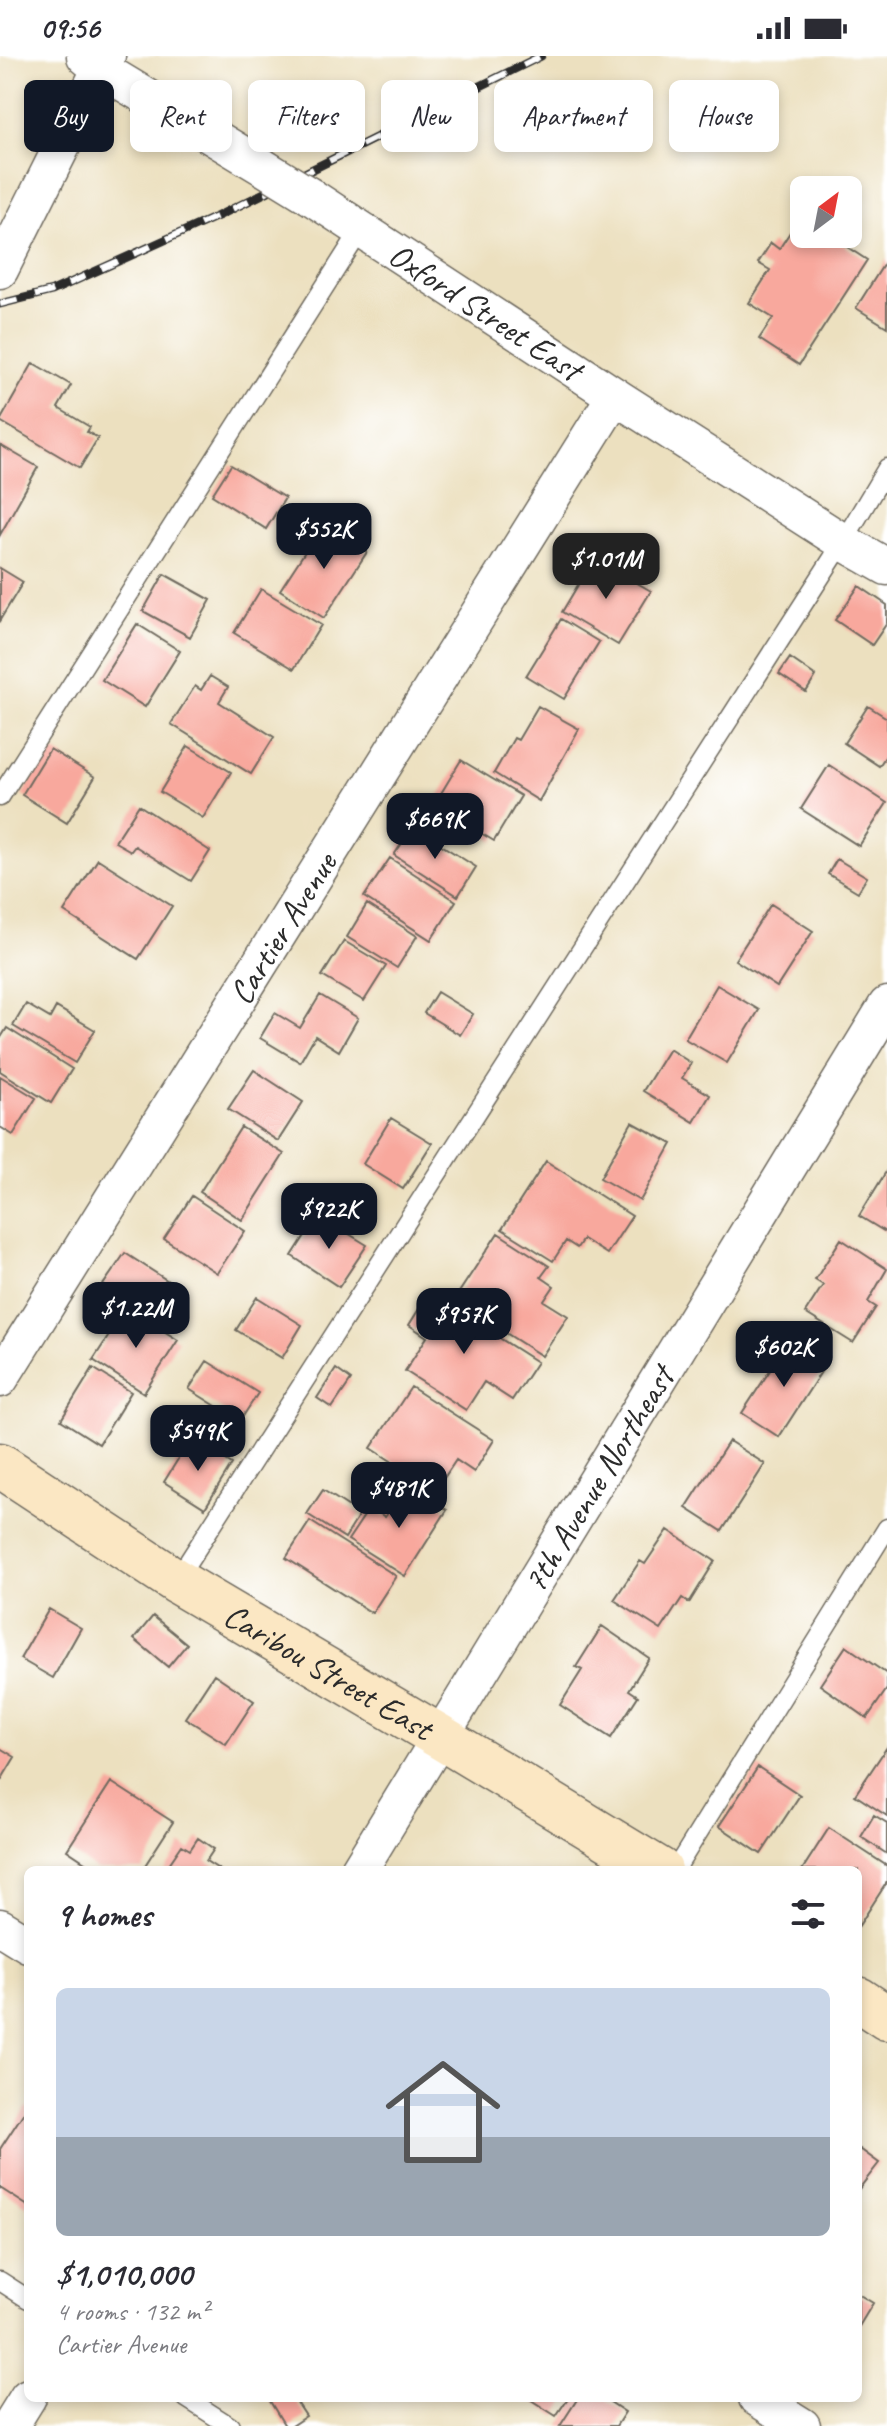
<!DOCTYPE html>
<meta charset="utf-8">
<style>
:root{--surface:#fff;--page:#f7f7f7;--text:#2b2b33;--muted:#7c7c81;--accent:#111827}
body{margin:0;font-family:Caveat,sans-serif;background:var(--page);color:var(--text);height:100vh;display:flex;flex-direction:column;font-size:30px;white-space:nowrap}
*{box-sizing:border-box;margin:0}
p{font-size:26px;color:var(--muted)}
.icon{flex:none;width:44px;height:44px;fill:none;stroke:currentColor;stroke-width:2;stroke-linecap:round;stroke-linejoin:round}
.map{position:relative;flex:1;overflow:hidden}
.sheet{position:absolute;left:24px;top:1810px;width:838px;height:536px;display:flex;flex-direction:column;background:var(--surface);border-radius:12px;box-shadow:0 4px 12px #0003}
.sheet>*{flex:none}
.top-card{position:absolute;left:24px;top:24px;width:840px;height:72px;display:flex;gap:16px}
.needle{width:52px;rotate:32deg}
.controls{position:absolute;left:790px;top:120px;display:grid;gap:16px}
.controls a{display:grid;place-items:center;width:72px;height:72px;border-radius:12px;background:var(--surface);box-shadow:0 4px 12px #0003;font-size:40px}
.price{position:absolute;translate:-50% -68px;padding:0 18px;border-radius:16px;background:var(--accent);color:#fff;font-size:26px;line-height:52px;filter:drop-shadow(0 2px 4px #0008)}
.price::after{content:'';position:absolute;left:50%;top:48px;width:24px;height:18px;margin-left:-12px;background:inherit;clip-path:polygon(0 0,100% 0,50% 100%)}
.price.selected{background:#222;color:#fff}
ul{padding:0;list-style:none}
li{display:grid;align-content:center;gap:16px;height:424px;padding:0 32px}
li span{display:grid;place-items:center;height:248px;border-radius:12px;color:#555}
li>.icon{margin-inline-start:auto}
span .icon{width:144px;height:144px;fill:#fffc;stroke-width:1}
li b{font-size:34px}
h2{display:flex;justify-content:space-between;align-items:center;height:96px;padding:0 32px;font-size:34px}
.pill{padding:0 28px;border-radius:12px;background:var(--surface);box-shadow:0 4px 12px #0003;font-size:28px;line-height:72px}
.pill.selected{background:var(--accent);color:#fff}
.status{display:flex;justify-content:space-between;align-items:center;height:56px;padding:0 40px;background:var(--surface);direction:ltr}
.status svg{height:22px;fill:currentColor}
.map>svg:first-child{display:block}
.building{fill:#f8a89d}
.lines{fill:none;stroke-linecap:round;stroke-linejoin:round}
.lane-casing{stroke:#6f6a5f;stroke-width:21}
.street-casing{stroke:#6f6a5f;stroke-width:39}
.secondary-casing{stroke:#6f6a5f;stroke-width:47}
.lane{stroke:#fff;stroke-width:18}
.street{stroke:#fff;stroke-width:36}
.secondary{stroke:#fbe7c3;stroke-width:44}
.rail-casing{stroke:#2b2b2b;stroke-width:9}
.rail{stroke:#fff;stroke-width:6;stroke-dasharray:18;stroke-linecap:butt}
.street-bridge-casing{stroke:#6f6a5f;stroke-width:39;stroke-linecap:butt}
.street-bridge{stroke:#fff;stroke-width:36}
.labels{text-anchor:middle;dominant-baseline:central;stroke-width:8;stroke-linejoin:round;paint-order:stroke}
.street-label{font-size:34px;fill:#2b2b2b;stroke:#fff}
</style>
<div class="status"><b>09:56</b><svg viewBox="0 0 49 12"><path d="M0 12V9h3v3zM5 12V6h3v6zM10 12V3h3v9zM15 12V0h3v12zM26 1h20v11H26zM47 4h2v5h-2z"/></svg></div>
<div class="map">
<svg width="887" height="2370" viewBox="0 0 887 2370">
<rect width="100%" height="100%" fill="#fff"/>
<filter id="ink" filterUnits="userSpaceOnUse"><feTurbulence type="fractalNoise" baseFrequency=".0125" numOctaves="2"/><feDisplacementMap in="SourceGraphic" scale="16" xChannelSelector="R" yChannelSelector="G"/><feConvolveMatrix kernelMatrix="1 2 1 2 8 2 1 2 1" color-interpolation-filters="sRGB"/></filter>
<filter id="wash" filterUnits="userSpaceOnUse"><feTurbulence type="fractalNoise" baseFrequency=".006" numOctaves="4" result="noise"/><feDisplacementMap in="SourceGraphic" scale="32" xChannelSelector="R" yChannelSelector="G"/><feGaussianBlur stdDeviation="1.8" result="paint"/><feColorMatrix in="noise" values="0 0 0 0 0 0 0 0 0 0 0 0 0 0 0 0 0 1.4 0 .05"/><feComposite in="paint" operator="in"/></filter>
<g filter="url(#wash)">
<rect width="100%" height="100%" fill="#ece0bf"/>
<g id="blocks">
<!-- building -->
<path class="building" d="M800,161L804,163V178H827L867,204L799,309L759,283L773,262L749,247L770,214L758,207L771,187L779,193Z
M887,203V271L856,252Z
M33,307L71,329L58,352L90,371L87,376L98,382L80,412L0,365Z
M0,389L38,411L0,479Z
M231,409L285,442L266,473L212,439Z
M323,468L367,496L324,562L280,534Z
M594,502L651,535L618,589L562,556Z
M0,512L23,526L0,564Z
M164,518L211,544L190,581L143,555Z
M859,530L887,549V567L872,589L835,564Z
M261,533L321,569L294,613L234,577Z
M561,563L599,586L564,643L526,620Z
M137,568L180,595L145,651L102,624Z
M790,602L816,620L806,636L779,618Z
M210,620L228,631L219,646L274,681L251,718L171,668L195,630L201,634Z
M538,650L579,673L539,745L494,717L514,682L518,684Z
M868,650L887,662V698L879,710L844,687Z
M188,690L231,716L203,762L160,736Z
M50,693L95,721L67,767L22,739Z
M461,704L521,740L494,785L434,749Z
M829,709L887,747L859,790L801,753Z
M139,749L210,795L191,825L135,790L131,795L115,786Z
M413,771L476,811L458,840L394,799Z
M390,802L456,845L431,884L364,841Z
M98,803L172,850L138,903L64,856Z
M837,803L867,821L858,836L828,818Z
M367,848L417,880L397,912L347,881Z
M771,848L813,875L777,931L735,904Z
M344,885L386,910L364,945L322,920Z
M717,929L759,954L727,1007L685,983Z
M437,936L473,958L460,979L424,957Z
M320,939L358,962L339,995L315,980L300,1006L260,982L275,957L300,972Z
M26,948L50,962L56,951L95,974L75,1007L13,970Z
M7,972L72,1013L51,1047L0,1015V983Z
M669,993L691,1007L682,1022L710,1039L694,1066L643,1035Z
M254,1014L303,1046L278,1085L228,1053Z
M0,1020L36,1042L13,1079L0,1071Z
M391,1062L432,1087L403,1133L363,1108Z
M632,1066L672,1088L640,1145L600,1122Z
M241,1071L284,1098L242,1164L200,1136Z
M546,1105L632,1160L607,1198L583,1183L577,1192L566,1185L553,1205L502,1173Z
M887,1114V1177L859,1160Z
M192,1140L245,1175L217,1217L164,1183Z
M318,1159L367,1189L339,1231L292,1200Z
M498,1177L549,1210L541,1221L554,1230L544,1245L568,1260L542,1300L454,1244Z
M841,1183L887,1213L868,1246L876,1251L853,1287L805,1257L823,1229L815,1224Z
M125,1197L182,1234L161,1267L103,1229Z
M429,1237L537,1306L512,1344L484,1326L466,1354L405,1315L427,1281L409,1269Z
M257,1241L302,1269L282,1302L236,1274Z
M127,1252L178,1284L144,1337L93,1304Z
M790,1284L826,1308L779,1381L742,1357Z
M207,1305L258,1337L240,1365L189,1333Z
M93,1312L131,1336L99,1388L61,1364Z
M336,1313L351,1324L332,1352L317,1342Z
M411,1331L494,1384L474,1416L456,1404L436,1434L371,1392Z
M191,1382L232,1408L205,1452L164,1426Z
M729,1385L765,1408L722,1475L686,1452Z
M406,1428L447,1454L405,1520L348,1484L370,1451L385,1461Z
M323,1434L360,1458L345,1482L307,1458Z
M310,1465L396,1520L372,1557L286,1502Z
M668,1474L715,1505L689,1547L682,1542L661,1574L614,1544L640,1505L645,1508Z
M49,1553L81,1572L53,1622L20,1603Z
M153,1560L187,1588L168,1611L134,1583Z
M602,1570L649,1602L629,1634L638,1640L611,1682L560,1649L582,1614L576,1611Z
M846,1590L887,1618V1633L867,1662L820,1629Z
M214,1618L254,1645L226,1688L185,1662Z
M887,1691V1760L855,1739Z
M0,1692L15,1701L0,1726Z
M758,1711L800,1739L761,1798L719,1770Z
M111,1726L173,1766L142,1814H97L67,1794Z
M874,1759L887,1767V1798L861,1781Z
M829,1772L887,1810V1826L858,1871V1814H802Z
M198,1782L214,1793L206,1805L220,1814H165L182,1789L190,1794Z
M28,2050V2150L0,2132V2093Z
M860,2093L879,2107L858,2134V2096Z
M858,2238L873,2247L858,2272Z
M268,2342H294L306,2360L291,2370H285Z
M528,2342H568L556,2360Z
M578,2342H604L625,2356L616,2370H560Z"/>
</g>
</g>
<g filter="url(#ink)">
<use href="#blocks" fill-opacity="0" stroke="#6f6a5f" stroke-width="2"/>
<g class="lines">
<defs>
<path id="lane" d="M0,741L362,172
M176,1525L843,486L887,412
M675,1814L887,1472
M0,2225L28,2243
M186,2342L230,2370"/>
<g id="street">
<path d="M85,0L99,12L263,111"/>
<path id="s1" d="M310,140L615,340L843,486L887,511"/>
<path d="M0,214L107,0"/>
<path id="s2" d="M0,1323L615,340"/>
<path id="s3" d="M359,1814L887,949"/>
<path d="M0,1871L28,1888"/>
<path d="M757,2342L802,2370"/>
<path d="M10,2370L28,2341"/>
</g>
<g id="secondary">
<path id="s4" d="M0,1409L176,1525L442,1682L660,1814"/>
<path d="M858,1943L887,1962"/>
</g>
</defs>
<!-- lane casing -->
<use href="#lane" class="lane-casing"/>
<!-- street casing -->
<use href="#street" class="street-casing"/>
<!-- secondary casing -->
<use href="#secondary" class="secondary-casing"/>
<!-- lane -->
<use href="#lane" class="lane"/>
<!-- street -->
<use href="#street" class="street"/>
<!-- secondary -->
<use href="#secondary" class="secondary"/>
<defs>
<path id="rail" d="M0,248L52,235L218,160L541,0"/>
</defs>
<!-- rail casing -->
<use href="#rail" class="rail-casing"/>
<!-- rail -->
<use href="#rail" class="rail"/>
<defs>
<path id="street-bridge" d="M263,111L310,140"/>
</defs>
<!-- street-bridge casing -->
<use href="#street-bridge" class="street-bridge-casing"/>
<!-- street-bridge -->
<use href="#street-bridge" class="street-bridge"/>
</g>
</g>
<g class="labels">
<!-- street labels -->
<g class="street-label">
<text stroke="none"><textPath href="#s1" startOffset="210">Oxford Street East</textPath></text>
<text stroke="none"><textPath href="#s2" startOffset="532">Cartier Avenue</textPath></text>
<text stroke="none"><textPath href="#s3" startOffset="458">7th Avenue Northeast</textPath></text>
<text stroke="none"><textPath href="#s4" startOffset="388">Caribou Street East</textPath></text>
</g>
</g>
</svg>
<div class="controls">
<a><svg class="needle" viewBox="-14 -14 28 28"><path d="M0-13l5 13h-10z" fill="#e53935"/><path d="M0 13l5-13h-10z" fill="#7c7c81"/></svg></a>
</div>
<b class="price" style="left:324px;top:515px">$552K</b>
<b class="price selected" style="left:606px;top:545px">$1.01M</b>
<b class="price" style="left:435px;top:805px">$669K</b>
<b class="price" style="left:329px;top:1195px">$922K</b>
<b class="price" style="left:136px;top:1294px">$1.22M</b>
<b class="price" style="left:464px;top:1300px">$957K</b>
<b class="price" style="left:784px;top:1333px">$602K</b>
<b class="price" style="left:198px;top:1417px">$549K</b>
<b class="price" style="left:399px;top:1474px">$481K</b>
<div class="top-card">
<a class="pill selected">Buy</a>
<a class="pill">Rent</a>
<a class="pill">Filters</a>
<a class="pill">New</a>
<a class="pill">Apartment</a>
<a class="pill">House</a>
</div>
<section class="sheet">
<h2>9 homes<svg class="icon" aria-label="filters" viewBox="0 0 24 24"><path d="M4 7h16M4 17h16"/><circle cx="9" cy="7" r="2"/><circle cx="15" cy="17" r="2"/></svg></h2>
<ul>
<li><span style="background:linear-gradient(#c9d6e8 60%,#9aa5b1 0)"><svg class="icon" aria-label="home" viewBox="0 0 24 24"><path d="M3 11l9-7 9 7M6 9v11h12V9"/></svg></span><div><b>$1,010,000</b><p>4 rooms · 132 m²</p><p>Cartier Avenue</p></div></li>
</ul>
</section>
</div>
